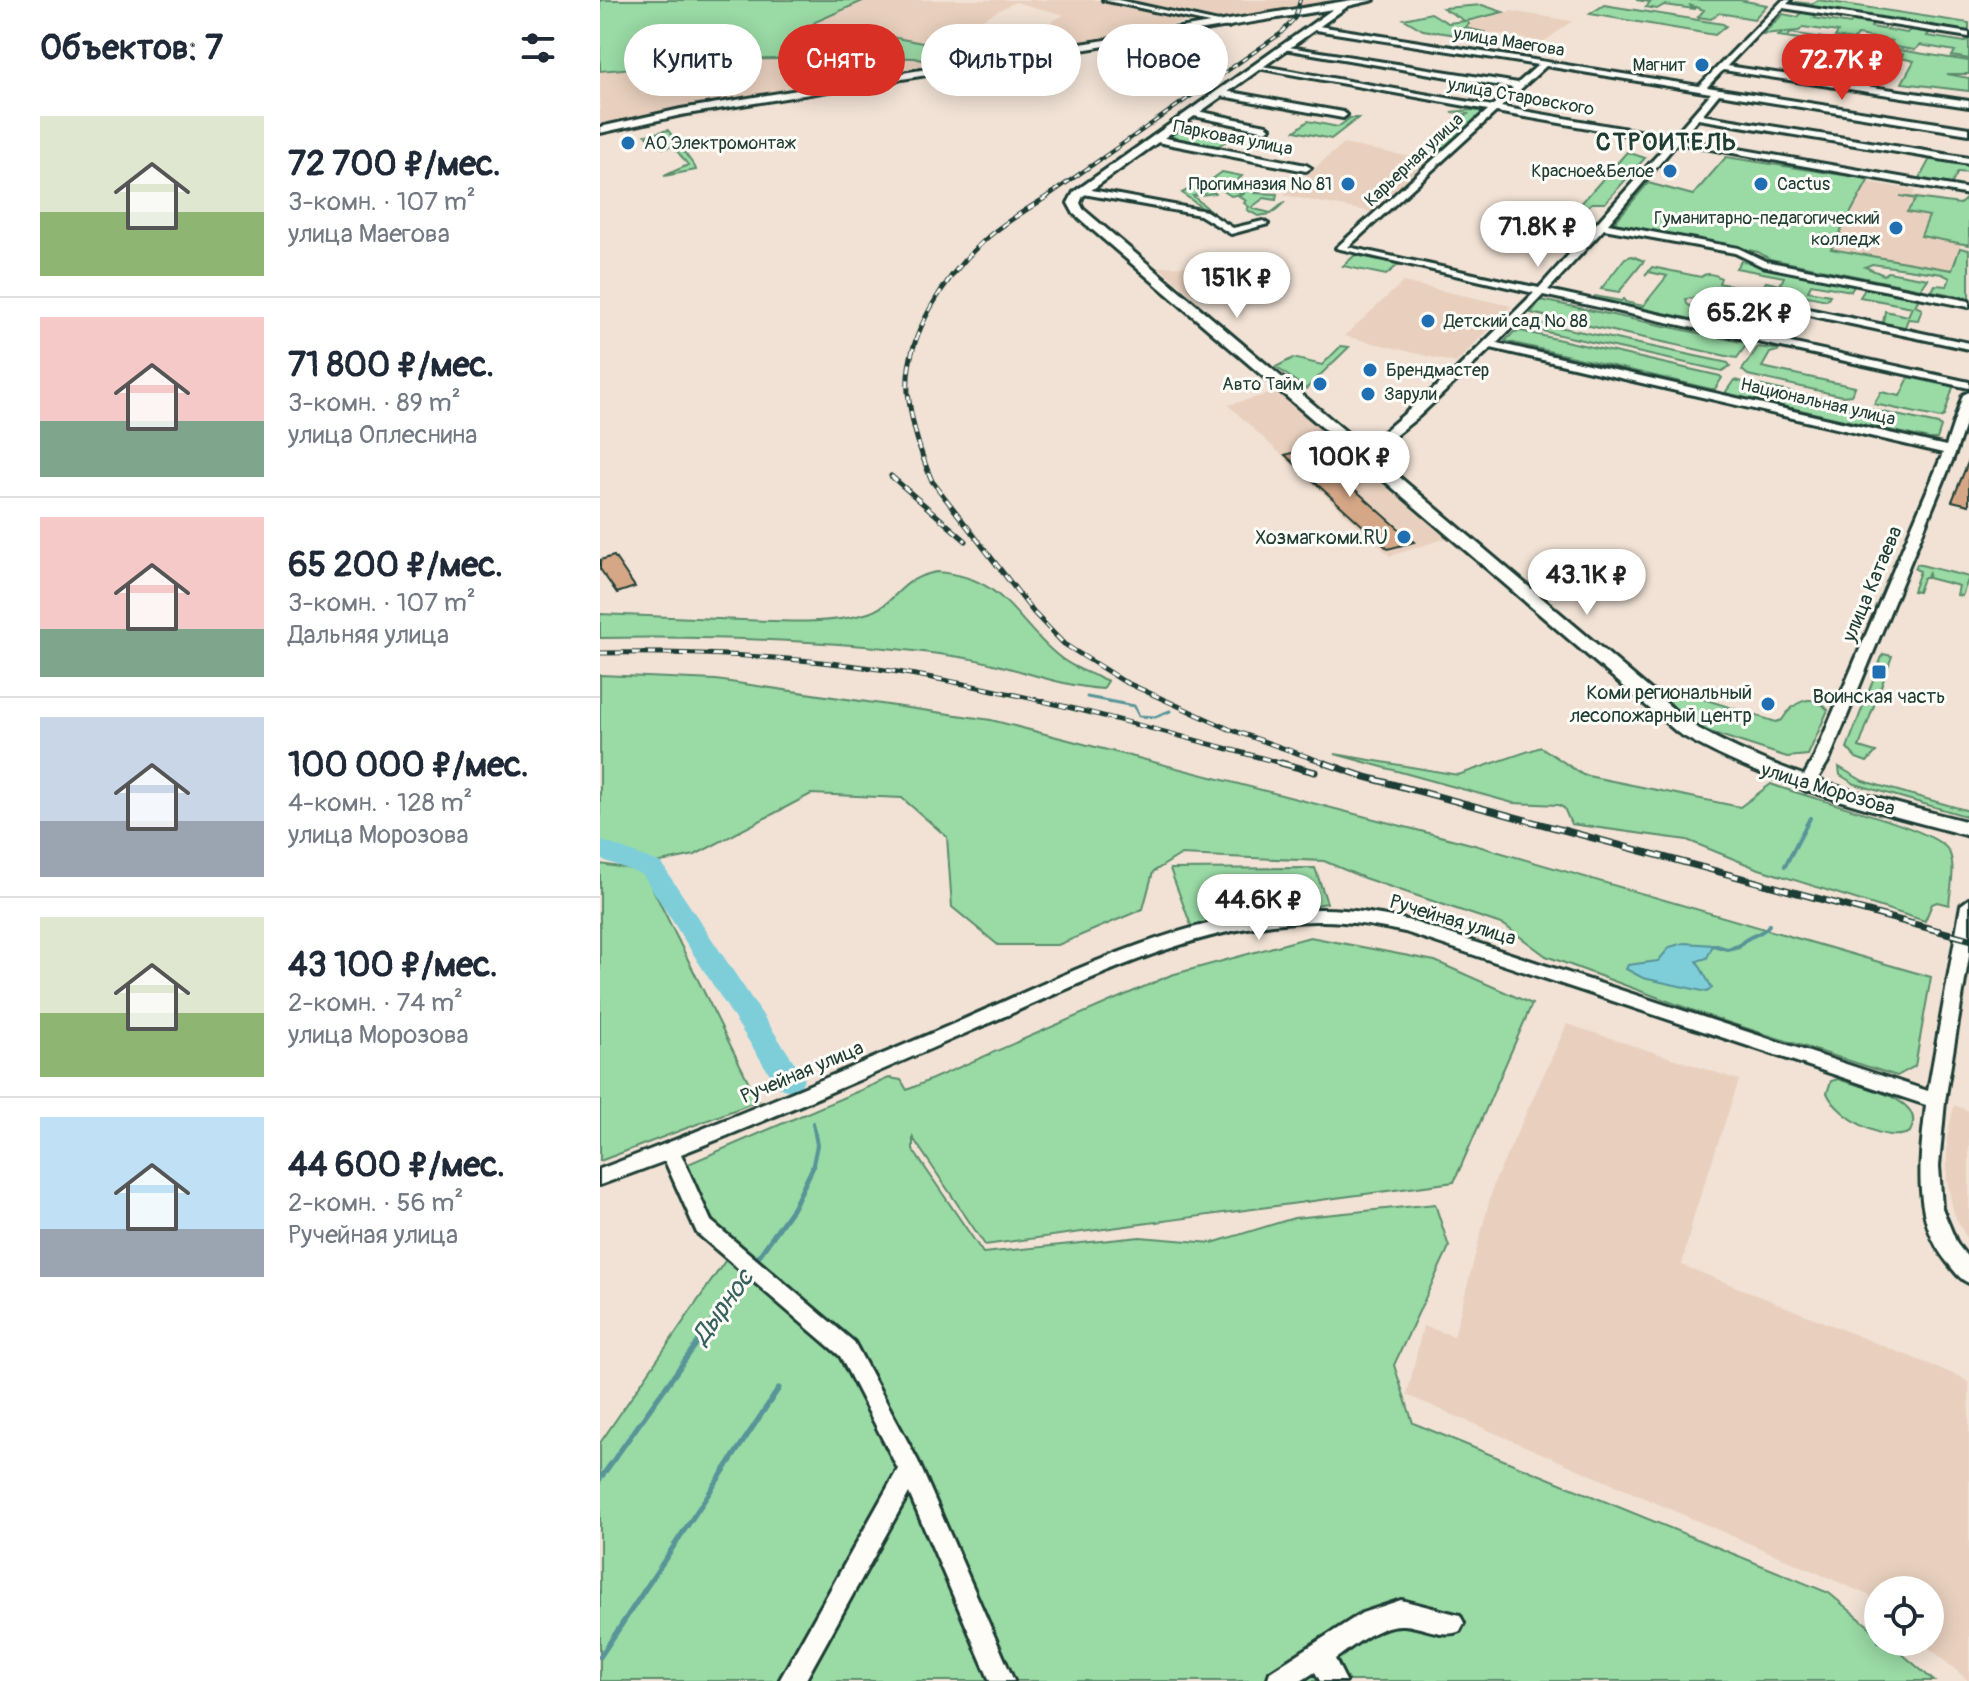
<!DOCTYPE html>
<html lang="ru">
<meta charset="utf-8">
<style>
:root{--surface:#fff;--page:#f6f6f7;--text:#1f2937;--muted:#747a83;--line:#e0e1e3;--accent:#d93025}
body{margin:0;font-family:Pangolin,sans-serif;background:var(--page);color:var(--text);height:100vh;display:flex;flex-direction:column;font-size:30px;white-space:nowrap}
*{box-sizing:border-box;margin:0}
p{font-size:26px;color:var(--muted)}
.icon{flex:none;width:44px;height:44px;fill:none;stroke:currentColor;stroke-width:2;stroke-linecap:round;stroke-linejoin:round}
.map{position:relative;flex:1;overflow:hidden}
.sheet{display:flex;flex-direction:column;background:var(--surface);width:600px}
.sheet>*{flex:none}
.hud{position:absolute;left:24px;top:24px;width:760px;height:72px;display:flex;gap:16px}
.buttons{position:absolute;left:1264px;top:1576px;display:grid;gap:16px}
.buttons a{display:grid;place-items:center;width:80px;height:80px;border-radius:50%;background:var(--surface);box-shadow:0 4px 20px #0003;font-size:40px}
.price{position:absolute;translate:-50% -68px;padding:0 18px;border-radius:28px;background:#fff;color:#222;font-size:26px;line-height:52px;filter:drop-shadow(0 2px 4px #0008)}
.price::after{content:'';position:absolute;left:50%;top:48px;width:24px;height:18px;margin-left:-12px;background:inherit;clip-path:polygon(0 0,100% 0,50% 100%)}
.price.selected{background:var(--accent);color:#fff}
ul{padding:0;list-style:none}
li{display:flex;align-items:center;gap:24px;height:200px;padding:0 40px}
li+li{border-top:2px solid var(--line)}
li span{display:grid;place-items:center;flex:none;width:224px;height:160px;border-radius:0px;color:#555}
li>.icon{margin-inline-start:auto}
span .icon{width:96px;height:96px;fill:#fffc;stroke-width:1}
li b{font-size:34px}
h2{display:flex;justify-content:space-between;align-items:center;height:96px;padding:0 40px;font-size:34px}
.chip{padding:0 28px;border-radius:36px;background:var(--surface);box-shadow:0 4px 20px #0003;font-size:28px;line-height:72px}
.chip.selected{background:var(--accent);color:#fff}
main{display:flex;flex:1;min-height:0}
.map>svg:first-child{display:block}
.built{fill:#e9d0be;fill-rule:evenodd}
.green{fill:#99daa5;stroke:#5c8c6c;stroke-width:2}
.water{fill:#7eceda;stroke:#589498;stroke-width:2}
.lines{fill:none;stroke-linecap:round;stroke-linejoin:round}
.stream-far2{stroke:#589498;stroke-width:3}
.stream-far1{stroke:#589498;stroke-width:4}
.stream{stroke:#589498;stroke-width:5}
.river{fill:#7eceda;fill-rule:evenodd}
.building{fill:#d5a787;stroke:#1f3d34;stroke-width:2}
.minor-casing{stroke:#1f3d34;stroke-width:6}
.major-casing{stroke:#1f3d34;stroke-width:6}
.minor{fill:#fdfcf7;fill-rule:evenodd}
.major{fill:#fdfcf7;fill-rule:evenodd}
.rail-far2-casing{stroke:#1f3d34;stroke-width:4}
.rail-far1-casing{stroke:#1f3d34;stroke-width:5}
.rail-casing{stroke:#1f3d34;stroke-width:7}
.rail-far2{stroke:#fdfcf7;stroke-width:2;stroke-dasharray:6;stroke-linecap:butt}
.rail-far1{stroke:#fdfcf7;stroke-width:3;stroke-dasharray:8;stroke-linecap:butt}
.rail{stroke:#fdfcf7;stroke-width:4;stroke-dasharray:13;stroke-linecap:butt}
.poi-dot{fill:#1f6fb2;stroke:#fdfcf7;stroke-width:3}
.labels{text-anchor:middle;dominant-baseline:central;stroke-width:6;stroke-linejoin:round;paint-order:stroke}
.far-street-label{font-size:18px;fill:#1f3d34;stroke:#fdfcf7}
.far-poi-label{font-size:18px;fill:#1f3d34;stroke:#fdfcf7;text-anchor:end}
.poi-label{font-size:20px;fill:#1f3d34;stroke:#fdfcf7;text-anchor:end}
.street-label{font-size:20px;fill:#1f3d34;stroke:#fdfcf7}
.far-district-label{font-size:24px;font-weight:bold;letter-spacing:2px;fill:#1f3d34;stroke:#fdfcf7}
.near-water-label{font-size:26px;font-style:italic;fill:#37615e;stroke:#fdfcf7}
</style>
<main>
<section class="sheet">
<h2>Объектов: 7<svg class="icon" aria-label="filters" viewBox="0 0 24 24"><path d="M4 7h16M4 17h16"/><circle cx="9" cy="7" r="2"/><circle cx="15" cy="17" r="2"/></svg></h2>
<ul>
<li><span style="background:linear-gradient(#dfe7d0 60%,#8fb573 0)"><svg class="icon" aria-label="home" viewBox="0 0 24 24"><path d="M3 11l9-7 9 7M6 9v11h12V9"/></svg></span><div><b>72 700 ₽/мес.</b><p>3-комн. · 107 m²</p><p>улица Маегова</p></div></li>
<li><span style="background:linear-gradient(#f6c9c9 65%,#7fa58c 0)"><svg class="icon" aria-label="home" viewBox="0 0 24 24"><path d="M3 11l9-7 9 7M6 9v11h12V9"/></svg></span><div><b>71 800 ₽/мес.</b><p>3-комн. · 89 m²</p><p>улица Оплеснина</p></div></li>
<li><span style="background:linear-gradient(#f6c9c9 70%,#7fa58c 0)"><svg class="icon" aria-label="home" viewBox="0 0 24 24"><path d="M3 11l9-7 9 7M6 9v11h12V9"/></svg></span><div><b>65 200 ₽/мес.</b><p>3-комн. · 107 m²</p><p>Дальняя улица</p></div></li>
<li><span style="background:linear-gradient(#c9d6e8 65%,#9aa5b1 0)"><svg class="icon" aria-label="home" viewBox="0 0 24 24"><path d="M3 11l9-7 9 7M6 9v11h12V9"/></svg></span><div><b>100 000 ₽/мес.</b><p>4-комн. · 128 m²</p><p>улица Морозова</p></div></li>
<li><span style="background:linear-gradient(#dfe7d0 60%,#8fb573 0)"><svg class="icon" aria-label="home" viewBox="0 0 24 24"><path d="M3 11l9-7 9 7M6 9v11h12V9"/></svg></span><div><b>43 100 ₽/мес.</b><p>2-комн. · 74 m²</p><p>улица Морозова</p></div></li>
<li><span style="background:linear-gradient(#bfe0f5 70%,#9aa5b1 0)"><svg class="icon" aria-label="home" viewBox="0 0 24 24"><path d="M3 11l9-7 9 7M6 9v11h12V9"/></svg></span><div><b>44 600 ₽/мес.</b><p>2-комн. · 56 m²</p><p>Ручейная улица</p></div></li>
</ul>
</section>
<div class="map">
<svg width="1369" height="1681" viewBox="0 0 1369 1681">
<rect width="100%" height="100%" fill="#f1e2d5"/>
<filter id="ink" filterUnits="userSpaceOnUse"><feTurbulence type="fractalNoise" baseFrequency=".0125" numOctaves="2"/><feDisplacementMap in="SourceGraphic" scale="16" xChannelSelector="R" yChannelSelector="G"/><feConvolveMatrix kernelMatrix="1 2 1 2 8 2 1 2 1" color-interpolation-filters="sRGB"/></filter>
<g filter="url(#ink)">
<!-- built -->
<path class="built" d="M0,0H756L655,16L592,20L537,33L517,42L0,128ZM415,2L464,15L436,30L477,38L486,44L421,54L387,44L350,46L335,44Z
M911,11L972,21L944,42L863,28L871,22Z
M743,144L828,160L771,212L683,195Z
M1267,182L1315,190L1313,195L1342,200L1332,225L1366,231L1352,270L1232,249Z
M608,265L638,284L593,295L558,267Z
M803,282L911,306L856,363L744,336Z
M679,391L850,537L790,556L628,405Z
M967,1024L1139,1080L1094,1215L1082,1265L1361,1377L1369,1383V1681L1322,1642H1330V1590H1278V1603L1268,1595L807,1395L823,1326L854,1336L894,1183Z
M1354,1105L1369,1111V1243L1354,1214L1347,1181V1137Z"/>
<!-- green -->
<path class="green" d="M0,0H265L215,22L209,29L223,31L245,28L343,47L388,48L408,55L344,67L315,58L278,57L126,60L0,71Z
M1036,0H1139L1167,5L1154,19L1119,13L1111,19L1098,17L1104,10L1089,5L1095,9L1064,5L1057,9L1046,7L1050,2Z
M1218,0L1369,23V34L1192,6L1196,2L1212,4Z
M882,5L903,12L867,21L869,24L865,28L884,32L877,38L823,30L804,19L831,13L848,23L865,21L843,8Z
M1004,5L1123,24L1126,26L1115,35L990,14Z
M1189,8L1222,14L1214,18L1250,24L1255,19L1274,22L1271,27L1307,33L1312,28L1331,30L1327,36L1365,42L1369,38V59L1352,56L1355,51L1320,45L1315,50L1289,46L1292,41L1258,35L1253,40L1235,37L1238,32L1203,27L1199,31L1185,32L1369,61V74H1347L1369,78V91L1302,83L1314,61L1301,58L1303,54L1240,46L1239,41L1191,33L1187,37L1205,40L1178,36L1184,32L1163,34L1183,14L1198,17L1202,12Z
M872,110L885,112L837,155L822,153L868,114L851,112Z
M750,118H758L731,139L695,131L708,121L738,127Z
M585,126L633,137L613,149L566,139Z
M68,130L95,167L96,170L64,176L88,165L73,146L63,148L46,135Z
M1027,152L1045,158L1005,203H992L986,208L978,207Z
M1126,157L1269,179L1231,249L1352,270L1360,248L1369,250V298L1332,291L1335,285L1347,286L1350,278L1342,274L1272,264L1265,267L1284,275L1288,272L1328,279L1321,289L1170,259L1158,252L1014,223L1048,183L1093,195Z
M1331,157L1369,163V173L1358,172L1351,185L1319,179Z
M622,172L642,176L632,185L658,190L655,193L677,194L676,200L664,198L652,207L654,209L671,213L685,202L671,214L658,216L647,210L649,207L644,203L646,201L639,196L645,193L631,196L616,186L609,188L615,193L593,196L630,227L626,226L582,193L602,182L607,183Z
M1300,196L1360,204L1369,196V245L1321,236L1329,216L1307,212L1316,199Z
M755,255L795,263L798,265L786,275L743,266Z
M1032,256L1044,261L1019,292L1001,289L1025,258Z
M1141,261L1252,283L1255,285L1251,291L1211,284L1208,291L1230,295L1227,300L1166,288L1163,287L1166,282L1180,285L1184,277L1136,268Z
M1052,267L1101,277C1106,272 1115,274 1121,278L1119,283L1171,295L1166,299L1114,288L1110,293L1120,299L1109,301L1103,296L1086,299L1087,304L1102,314L1119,312L1115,306L1146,304L1141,310L1159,326L1176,324L1171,318L1200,316L1180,341L991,300L995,296L1021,301L1024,299L1025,302L1043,306L1067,276L1049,272L1045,275Z
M1267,286L1326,298H1319L1315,306L1322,309L1318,320L1308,319L1305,327L1313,329L1283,323L1285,311L1308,316L1312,307L1260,297Z
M941,300L1141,342L1147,344L1137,358L1131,357L931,313Z
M926,320L1128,363L1130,366L1122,371L924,327L922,324Z
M921,331L1120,376L1122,378L1115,389H1111L905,341L914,332Z
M741,346L749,347L706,389L676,367L693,358L722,365Z
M1158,347L1180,350L1170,353L1162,367L1255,387L1251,395L1242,396L1148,375L1142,370Z
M1313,376L1354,384L1344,416L1340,418L1274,404L1281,392L1300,396L1309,377Z
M1134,380L1338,424L1341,427L1337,439H1329L1125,393Z
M1317,564L1369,577L1362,596L1357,595L1359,586L1328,578L1329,572L1327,578H1323L1318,592L1313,591L1320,571L1315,569Z
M337,572C405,577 413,619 457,655C471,667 491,674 508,681L503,689C454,686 409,664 360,657C241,640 120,636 0,638V614C47,616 95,618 142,620C182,621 225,625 265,614C298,605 296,579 337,572Z
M1283,654L1292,656L1259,747L1276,752L1267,762L1256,758L1247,748Z
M0,675L116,680L391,720L871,844L1331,977L1315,1066L1297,1076L1108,1016L946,956L904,925L764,878L724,861L580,855L553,872L543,909L458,945H398L352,907L347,837L302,798L211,794L95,855L41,866L0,857Z
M1072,689L1176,722L1182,720C1193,702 1212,691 1228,710L1208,755L1187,757L1101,729L1086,722L1062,692Z
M941,747L983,775L1140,807L1171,784C1205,798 1334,827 1348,850C1357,864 1350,890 1349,905L1337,902L1332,904L1325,921L1156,868L1087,840L971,824L964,808L958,805L913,803L735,754L858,775Z
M1239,767L1263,781L1369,811V817L1255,784L1240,775Z
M0,864L44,871L158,1101L0,1161Z
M715,868L727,903L592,928L570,869Z
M710,937L835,961L932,1004L854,1182L385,1245L313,1138V1150L383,1253L540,1237L612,1243L694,1218L835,1204L849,1247L794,1365L813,1423L1229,1593L1278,1634V1642H1288L1334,1681H0V1443L136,1245C108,1219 98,1201 88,1164L289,1078L301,1080L307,1090L571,975Z
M1238,1079C1260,1087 1329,1098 1310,1132C1286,1145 1238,1117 1227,1093L1231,1081Z"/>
<!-- water -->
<path class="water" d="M1084,943L1113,945L1107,958L1097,961L1112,988L1107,992L1043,978L1026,969L1028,965L1058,961L1070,947Z"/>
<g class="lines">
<!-- stream-far2 -->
<path class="stream-far2" d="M487,697L534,706L539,716L555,717L570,711"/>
<!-- stream-far1 -->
<path class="stream-far1" d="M1185,866L1210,818
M1113,945L1127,949L1139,946C1147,934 1161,937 1169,925
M212,1169L217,1145L213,1123"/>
<!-- stream -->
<path class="stream" d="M154,1263L193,1208L213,1167
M0,1479L147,1273
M0,1657L179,1388"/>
<!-- river -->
<path class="river" d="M0,840L61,863L200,1071L204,1079L200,1087L189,1091L178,1087L43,875L0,859Z"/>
</g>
<!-- building -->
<path class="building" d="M708,448L814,542L788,549L685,455Z
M1369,460V505L1352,501Z
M14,556L35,587L17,593L0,569V560Z"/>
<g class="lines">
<defs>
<path id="minor" d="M503,0H518L632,25L628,27Z
M1183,0H1191L1187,4L1369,33V37L1183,8L1127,66L1369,101V107L1123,70L1107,87L1369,128V134L1119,94L1102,115L1369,158V164L1098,119L1081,139L1369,189V195L1077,143L1008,224L1138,248L1165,261L1369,301V307L1162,266L1135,253L1004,229L948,290L1369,382V388L943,295L897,343L1346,446L1363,395L1369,392V412L1356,451L1229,760L1211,790L1206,791L1198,786L1213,760L1343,453L891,348L818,417L769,457H761V451L857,369L934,293L736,248L888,110L652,67L656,65L893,106L913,88L678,48L682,46L918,83L938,65L709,29L712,25L1099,86ZM946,66L1111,93L1073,137L901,107ZM896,112L1069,142L939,288L748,247Z
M619,90L743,112L747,115L743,118L616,95L615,93Z
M592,110L666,125L670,128L666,131L589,115V111Z
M555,136L706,165L711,168L706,171L552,141V137Z
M481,188L606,211L633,228L663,221L668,224L631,234L600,215L478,193V189Z
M1175,302L1369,343V349L1171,307V303Z
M1369,899V956L1345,1101L1339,1166L1342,1208L1357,1244L1369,1259V1283C1359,1279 1354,1270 1347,1262C1311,1217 1320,1158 1326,1105L805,932C776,926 746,920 715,921C597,923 488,981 382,1026C282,1070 183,1114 81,1154L111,1221L254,1342L318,1461L414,1681H390L309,1493L205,1681H179L298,1469L240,1356L97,1233L65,1161L0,1185V1169C114,1126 226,1078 337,1031C457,980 583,910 717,909C747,908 777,914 807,920L1328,1091L1361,905Z
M801,1600L860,1615L864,1623L860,1631C843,1639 822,1626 804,1625C779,1623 754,1646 735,1659L746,1681H720L715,1672L701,1681H667L670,1672L762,1613Z"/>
<path id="major" d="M752,0H774L748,6L483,196L480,203L483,209L1092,725C1179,775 1273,798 1369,822V836C1268,809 1169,786 1078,733L474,214L468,203L474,192L733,9L81,115L0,133V127L81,109Z"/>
</defs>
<!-- minor casing -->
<use href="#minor" class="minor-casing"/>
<!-- major casing -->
<use href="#major" class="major-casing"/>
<!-- minor -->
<use href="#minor" class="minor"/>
<!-- major -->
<use href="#major" class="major"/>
<defs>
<path id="rail-far2" d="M445,198L680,34L695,18L700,0"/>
<path id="rail-far1" d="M448,196C428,209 405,222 387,238C347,273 304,336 308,392C311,421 321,455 332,481L434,613L464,644L523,681L629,729L731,765
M291,476L366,541
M0,653C93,652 187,656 279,669C418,690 553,729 688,765"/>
<path id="rail" d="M681,763L715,772
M725,763L762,776L1369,939"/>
</defs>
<!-- rail-far2 casing -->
<use href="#rail-far2" class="rail-far2-casing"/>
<!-- rail-far1 casing -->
<use href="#rail-far1" class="rail-far1-casing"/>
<!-- rail casing -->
<use href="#rail" class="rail-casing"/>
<!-- rail-far2 -->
<use href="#rail-far2" class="rail-far2"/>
<!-- rail-far1 -->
<use href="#rail-far1" class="rail-far1"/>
<!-- rail -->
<use href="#rail" class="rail"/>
</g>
</g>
<!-- markers -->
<g class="poi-dot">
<circle cx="1102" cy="65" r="8"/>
<circle cx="28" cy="143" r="8"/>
<circle cx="1070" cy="171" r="8"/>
<circle cx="748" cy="184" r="8"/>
<circle cx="1161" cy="184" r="8"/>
<circle cx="1296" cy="228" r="8"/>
<circle cx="828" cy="321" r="8"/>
<circle cx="770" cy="370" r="8"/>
<circle cx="720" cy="384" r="8"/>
<circle cx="768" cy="394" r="8"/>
<circle cx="804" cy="537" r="8"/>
<rect x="1271" y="664" width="16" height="16" rx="4"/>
<circle cx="1168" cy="704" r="8"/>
</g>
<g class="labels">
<!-- far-street labels -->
<g class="far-street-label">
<text transform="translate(909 42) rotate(9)">улица Маегова</text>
<text transform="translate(921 97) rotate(10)">улица Старовского</text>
<text transform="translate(633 138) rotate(11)">Парковая улица</text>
<text transform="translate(814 160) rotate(-43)">Карьерная улица</text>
<text transform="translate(1218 402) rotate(13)">Национальная улица</text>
</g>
<!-- far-poi labels -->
<g class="far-poi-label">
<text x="1086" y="65">Магнит</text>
<text x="44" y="143" text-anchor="start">АО Электромонтаж</text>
<text x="1054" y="171">Красное&amp;Белое</text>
<text x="732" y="184">Прогимназия № 81</text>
<text x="1177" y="184" text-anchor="start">Cactus</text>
<text x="1280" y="218">Гуманитарно-педагогический<tspan x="1280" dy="21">колледж</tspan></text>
<text x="844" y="321" text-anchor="start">Детский сад № 88</text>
<text x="786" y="370" text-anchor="start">Брендмастер</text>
<text x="704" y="384">Авто Тайм</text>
<text x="784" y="394" text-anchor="start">Зарули</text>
</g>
<!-- poi labels -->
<g class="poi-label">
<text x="788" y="537">Хозмагкоми.RU</text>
<text x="1152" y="692">Коми региональный<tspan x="1152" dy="23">лесопожарный центр</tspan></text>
<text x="1279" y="696" text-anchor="middle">Воинская часть</text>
</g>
<!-- street labels -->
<g class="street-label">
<text transform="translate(1272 584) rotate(-67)">улица Катаева</text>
<text transform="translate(1228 789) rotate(17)">улица Морозова</text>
<text transform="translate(853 920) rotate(17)">Ручейная улица</text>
<text transform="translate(202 1072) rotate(-23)">Ручейная улица</text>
</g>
<!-- far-district labels -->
<g class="far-district-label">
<text x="1067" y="142">СТРОИТЕЛЬ</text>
</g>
<!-- near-water labels -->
<g class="near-water-label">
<text transform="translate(123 1307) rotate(-54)">Дырнос</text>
</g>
</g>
</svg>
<div class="buttons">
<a><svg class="icon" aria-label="locate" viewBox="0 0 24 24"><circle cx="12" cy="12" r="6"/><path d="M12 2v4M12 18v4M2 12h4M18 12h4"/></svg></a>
</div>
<b class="price selected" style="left:1242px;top:102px">72.7K ₽</b>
<b class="price" style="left:938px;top:269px">71.8K ₽</b>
<b class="price" style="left:637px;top:320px">151K ₽</b>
<b class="price" style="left:1150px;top:355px">65.2K ₽</b>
<b class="price" style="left:750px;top:499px">100K ₽</b>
<b class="price" style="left:987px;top:617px">43.1K ₽</b>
<b class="price" style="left:659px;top:942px">44.6K ₽</b>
<div class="hud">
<a class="chip">Купить</a>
<a class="chip selected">Снять</a>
<a class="chip">Фильтры</a>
<a class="chip">Новое</a>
</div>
</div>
</main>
